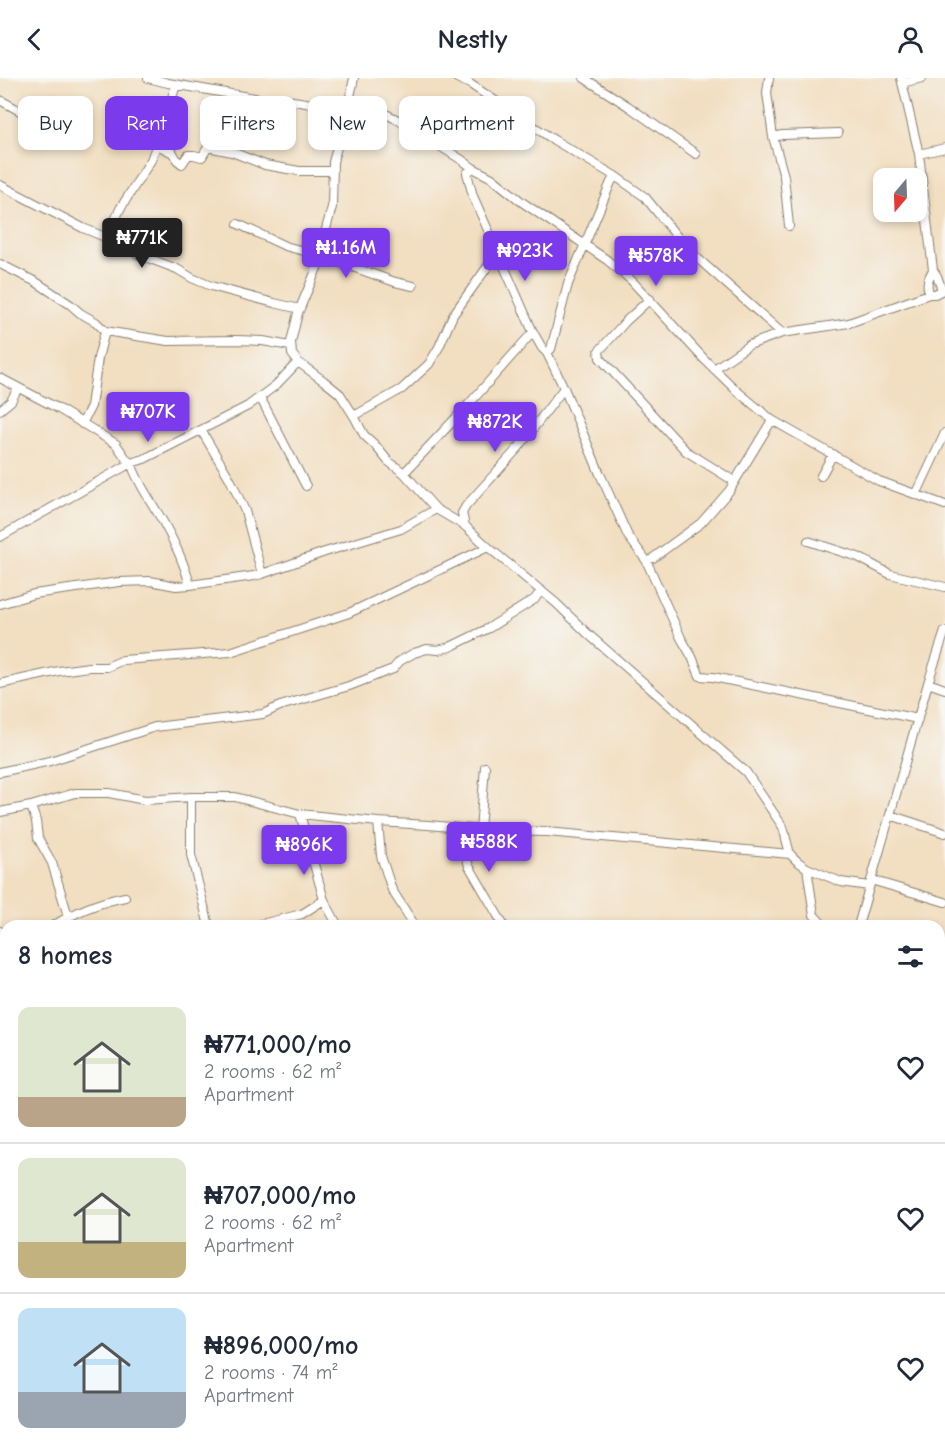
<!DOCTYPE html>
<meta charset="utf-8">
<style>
:root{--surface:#fff;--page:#f2f2f3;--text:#1f2937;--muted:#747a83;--line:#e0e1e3;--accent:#7c3aed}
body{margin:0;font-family:"Comic Neue",sans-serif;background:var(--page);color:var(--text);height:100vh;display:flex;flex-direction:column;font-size:22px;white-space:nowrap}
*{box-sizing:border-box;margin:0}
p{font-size:20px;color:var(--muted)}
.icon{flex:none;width:33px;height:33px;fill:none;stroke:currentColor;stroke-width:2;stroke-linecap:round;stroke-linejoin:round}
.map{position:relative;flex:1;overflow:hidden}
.side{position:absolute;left:0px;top:842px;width:945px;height:536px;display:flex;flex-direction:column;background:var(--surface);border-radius:18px 18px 0 0;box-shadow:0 3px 9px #0003}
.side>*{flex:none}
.guide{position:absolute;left:18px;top:18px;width:600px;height:54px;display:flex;gap:12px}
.needle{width:39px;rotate:199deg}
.controls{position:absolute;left:873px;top:90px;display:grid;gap:12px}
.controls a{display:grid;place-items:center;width:54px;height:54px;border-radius:12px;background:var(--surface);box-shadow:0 3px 9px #0003;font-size:30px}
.price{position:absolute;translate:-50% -51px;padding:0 14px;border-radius:6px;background:var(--accent);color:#fff;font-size:20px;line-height:39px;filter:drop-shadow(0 2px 3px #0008)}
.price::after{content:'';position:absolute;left:50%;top:36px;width:18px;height:14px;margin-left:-9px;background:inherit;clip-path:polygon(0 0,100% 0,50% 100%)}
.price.current{background:#222;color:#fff}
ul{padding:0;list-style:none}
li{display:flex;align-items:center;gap:18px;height:150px;padding:0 18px}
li+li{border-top:2px solid var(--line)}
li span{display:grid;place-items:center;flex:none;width:168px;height:120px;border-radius:12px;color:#555}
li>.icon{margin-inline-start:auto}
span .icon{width:72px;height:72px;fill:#fffc;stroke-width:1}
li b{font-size:26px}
h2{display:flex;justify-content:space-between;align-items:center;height:72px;padding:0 18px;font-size:26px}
.chip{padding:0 21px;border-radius:12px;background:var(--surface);box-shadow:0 3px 9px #0003;font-size:21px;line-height:54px}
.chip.current{background:var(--accent);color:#fff}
header{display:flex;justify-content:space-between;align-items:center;height:78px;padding:0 18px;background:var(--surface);font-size:27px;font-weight:800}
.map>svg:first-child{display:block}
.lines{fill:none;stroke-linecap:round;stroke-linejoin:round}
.minor-casing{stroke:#877d6e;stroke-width:10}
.minor{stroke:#fff;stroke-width:8}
</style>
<header><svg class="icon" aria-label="back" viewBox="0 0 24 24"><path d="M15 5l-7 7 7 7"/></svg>Nestly<svg class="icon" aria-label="person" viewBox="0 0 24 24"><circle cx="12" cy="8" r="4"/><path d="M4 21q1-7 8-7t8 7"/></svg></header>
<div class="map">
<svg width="945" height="1376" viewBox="0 0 945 1376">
<rect width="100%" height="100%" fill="#f6f6f2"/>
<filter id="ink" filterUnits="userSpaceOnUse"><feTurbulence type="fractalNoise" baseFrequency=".0167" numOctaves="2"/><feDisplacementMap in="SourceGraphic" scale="12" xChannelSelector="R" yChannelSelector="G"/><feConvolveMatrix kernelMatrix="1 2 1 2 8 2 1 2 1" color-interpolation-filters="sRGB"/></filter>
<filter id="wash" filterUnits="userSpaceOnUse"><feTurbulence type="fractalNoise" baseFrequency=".008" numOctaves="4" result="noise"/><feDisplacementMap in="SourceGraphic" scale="24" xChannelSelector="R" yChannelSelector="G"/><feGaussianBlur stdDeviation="1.35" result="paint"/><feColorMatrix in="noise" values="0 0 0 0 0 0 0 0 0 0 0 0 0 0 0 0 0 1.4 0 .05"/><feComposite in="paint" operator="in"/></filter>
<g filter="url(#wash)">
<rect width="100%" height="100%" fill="#f2dec0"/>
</g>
<g filter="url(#ink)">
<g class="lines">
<defs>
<path id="minor" d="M148,0L168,5L260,21L287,22L318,27L348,28L388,37L400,43L462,82L473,90L492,100L522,124L607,182L632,203L704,281L737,313L772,342L879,403L945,427
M354,0L348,28L333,84L332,129L319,177L317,190L298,235L291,264L292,276L298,284L324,303L340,316L354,338L364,357L375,367L388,383L404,395L436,431L465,448L488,469L556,525L588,556L746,694L783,749L790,776L797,783L807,790L841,804L869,808
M457,0L470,6L554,62L615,98L645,119L687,171L782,255
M584,0L628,28L696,76
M769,0L767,15L773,59L784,98L789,148
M901,0L919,76L933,192L937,198L942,212
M902,5L922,0
M0,22L62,56
M773,59L782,57L838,55
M157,67L173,75L177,82L182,86L188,77H194L202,79L208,69L232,74L265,87L299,93H333
M919,76L945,70
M473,90L467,95L473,118L533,254L542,270L547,275L564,310L600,396L628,458L646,482L681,560L692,579L700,598L713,599L918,641
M0,107L83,150L112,162L140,177L177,191L192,200L211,208L274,225L300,231
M238,146L285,168L319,177L395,204L413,208
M107,160L120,131L151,82L158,63L176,7
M0,186L36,204L71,227L80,235L96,244L105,253L168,263L237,262L263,263L290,268
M929,216C926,206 928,200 933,192
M650,221L626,243L599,273L600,280L686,373L734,403
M547,275L551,271L568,206L611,104L615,98
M714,291L749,267L782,255L849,245L929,216H935L945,211
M0,300L59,331L116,366L127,382L131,385L144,381L248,328L276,307L298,284
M260,319L306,408
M0,332L11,323L18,310
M354,338L402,311L429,286L439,269L453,237L498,174
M82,346L91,328L98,280L105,253
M201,352L230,401L245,433L262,496
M404,395L469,326L533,254
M821,398L833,376
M916,417L945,355
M465,448L462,435L466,428L519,369L564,310
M0,459L131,385C138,406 151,423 162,442C174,463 184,484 190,507L254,498L262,496L325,474L401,451L436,431
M808,463L858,479L890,496L945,509
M653,480L701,445L729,413L772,342
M0,526L34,516L119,504L150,503L176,508L190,507
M928,605L945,611
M0,606L59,593L89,589H107L123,582L230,574L349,535L488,469
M0,694L50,683L155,649L263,636L280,628L349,608L393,591L400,583L414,575L427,571L438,572L450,569L489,550L535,521L541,512
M191,719V777L209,848
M31,728L36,743L38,760L52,785L68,838
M0,734L31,728L75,715H109L145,722L191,719H235L300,736L378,744L428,747L496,753L547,754L790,776
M300,736L324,822L338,848
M890,737L945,755
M378,744L381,778L392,812L415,848
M458,750L469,788L504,848
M480,752L485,689
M807,790L814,837L824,848
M871,802L945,824
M53,848C75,834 99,824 125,819
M253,848L302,836L324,822
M858,848L928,605L945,553
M0,853L6,872
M939,894L945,896
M0,925L6,923
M939,969L945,971
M0,1017H6
M939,1049L945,1051
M0,1071L6,1069
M939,1127L945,1130
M0,1144L6,1143
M939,1197L945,1199
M0,1216L6,1215
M0,1286H6
M939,1357L945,1359
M0,1362H6
M159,1371V1376
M780,1371L781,1376
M451,1376L479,1371
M884,1376L885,1371"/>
</defs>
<!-- minor casing -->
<use href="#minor" class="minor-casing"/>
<!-- minor -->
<use href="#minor" class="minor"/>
</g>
</g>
</svg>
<div class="controls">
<a><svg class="needle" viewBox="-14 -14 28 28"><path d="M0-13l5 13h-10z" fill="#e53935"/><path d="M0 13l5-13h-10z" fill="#747a83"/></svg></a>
</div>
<b class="price current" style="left:142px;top:191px">₦771K</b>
<b class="price" style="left:346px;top:201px">₦1.16M</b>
<b class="price" style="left:525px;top:204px">₦923K</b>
<b class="price" style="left:656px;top:209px">₦578K</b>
<b class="price" style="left:148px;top:365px">₦707K</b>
<b class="price" style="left:495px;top:375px">₦872K</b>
<b class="price" style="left:489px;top:795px">₦588K</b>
<b class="price" style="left:304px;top:798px">₦896K</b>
<div class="guide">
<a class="chip">Buy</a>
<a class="chip current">Rent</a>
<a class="chip">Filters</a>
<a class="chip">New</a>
<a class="chip">Apartment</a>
</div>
<section class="side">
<h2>8 homes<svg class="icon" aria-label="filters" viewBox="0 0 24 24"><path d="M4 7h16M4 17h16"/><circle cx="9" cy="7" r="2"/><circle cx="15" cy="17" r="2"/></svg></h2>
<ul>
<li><span style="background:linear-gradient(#dfe7d0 75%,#b9a48a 0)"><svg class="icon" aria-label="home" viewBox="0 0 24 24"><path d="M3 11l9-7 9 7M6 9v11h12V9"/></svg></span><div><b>₦771,000/mo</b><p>2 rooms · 62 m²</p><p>Apartment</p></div><svg class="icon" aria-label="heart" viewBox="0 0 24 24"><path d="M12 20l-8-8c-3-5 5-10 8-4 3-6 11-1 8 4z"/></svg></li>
<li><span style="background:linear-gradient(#dfe7d0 70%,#c2b280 0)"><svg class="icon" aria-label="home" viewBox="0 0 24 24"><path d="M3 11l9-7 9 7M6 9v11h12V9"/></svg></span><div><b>₦707,000/mo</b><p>2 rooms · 62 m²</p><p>Apartment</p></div><svg class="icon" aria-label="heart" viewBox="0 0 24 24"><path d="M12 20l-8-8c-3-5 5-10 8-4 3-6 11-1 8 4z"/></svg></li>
<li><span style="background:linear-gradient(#bfe0f5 70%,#9aa5b1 0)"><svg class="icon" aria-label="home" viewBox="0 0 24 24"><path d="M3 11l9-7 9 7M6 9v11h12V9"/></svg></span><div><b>₦896,000/mo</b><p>2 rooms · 74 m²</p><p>Apartment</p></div><svg class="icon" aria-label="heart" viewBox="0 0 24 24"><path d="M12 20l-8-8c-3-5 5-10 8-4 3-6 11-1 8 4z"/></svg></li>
</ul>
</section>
</div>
